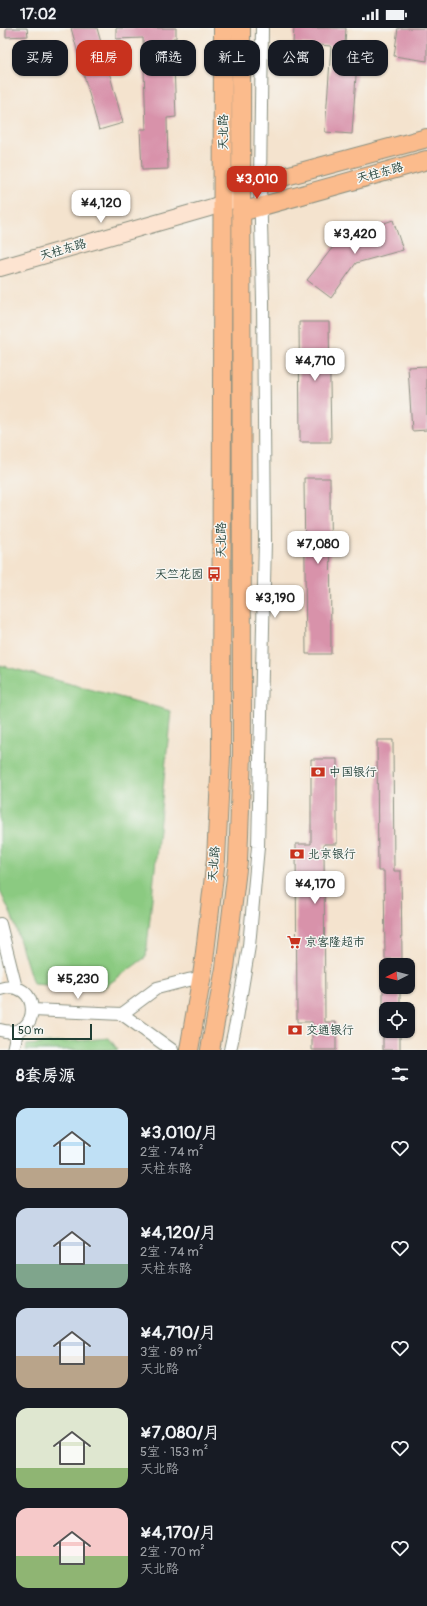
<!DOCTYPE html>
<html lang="zh">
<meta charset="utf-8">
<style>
:root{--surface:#171b24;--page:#20242c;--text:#f1f3f6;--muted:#9ea1a6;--accent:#c8321e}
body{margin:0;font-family:Pangolin,"LXGW WenKai TC",sans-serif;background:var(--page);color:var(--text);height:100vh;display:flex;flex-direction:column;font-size:15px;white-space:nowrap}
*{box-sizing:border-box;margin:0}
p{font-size:13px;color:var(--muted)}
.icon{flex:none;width:22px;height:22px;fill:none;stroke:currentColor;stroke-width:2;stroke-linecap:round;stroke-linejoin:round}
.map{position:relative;height:1022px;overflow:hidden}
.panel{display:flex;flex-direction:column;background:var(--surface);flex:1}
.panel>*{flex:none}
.top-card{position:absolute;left:12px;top:12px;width:403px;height:36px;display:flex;gap:8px}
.needle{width:26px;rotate:264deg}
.buttons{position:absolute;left:379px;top:930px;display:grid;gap:8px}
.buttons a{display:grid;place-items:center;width:36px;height:36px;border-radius:8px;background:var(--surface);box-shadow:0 1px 3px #0004;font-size:20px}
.scale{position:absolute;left:12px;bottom:10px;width:80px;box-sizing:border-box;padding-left:4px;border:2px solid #1f3d34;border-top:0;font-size:11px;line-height:14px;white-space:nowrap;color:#1f3d34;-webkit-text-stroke:3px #f6f6f2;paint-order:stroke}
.price{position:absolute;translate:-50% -34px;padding:0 9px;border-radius:8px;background:#fff;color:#222;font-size:13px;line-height:26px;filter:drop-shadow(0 1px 2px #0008)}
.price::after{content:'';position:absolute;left:50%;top:24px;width:12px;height:9px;margin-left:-6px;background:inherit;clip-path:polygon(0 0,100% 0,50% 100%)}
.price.on{background:var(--accent);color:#fff}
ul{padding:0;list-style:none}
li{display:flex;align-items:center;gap:12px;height:100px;padding:0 16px}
li span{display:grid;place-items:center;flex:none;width:112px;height:80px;border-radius:12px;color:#555}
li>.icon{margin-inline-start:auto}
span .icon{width:48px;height:48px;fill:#fffc;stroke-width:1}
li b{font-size:17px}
h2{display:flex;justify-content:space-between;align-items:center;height:48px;padding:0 16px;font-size:17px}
.tag{padding:0 14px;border-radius:12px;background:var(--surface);box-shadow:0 1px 3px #0004;font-size:14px;line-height:36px}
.tag.on{background:var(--accent);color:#fff}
.status{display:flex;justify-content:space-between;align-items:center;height:28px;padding:0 20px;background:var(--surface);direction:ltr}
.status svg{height:11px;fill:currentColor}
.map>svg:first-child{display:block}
.green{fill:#8bca81;stroke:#55845a}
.building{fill:#d892aa}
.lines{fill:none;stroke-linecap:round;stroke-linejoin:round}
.street-casing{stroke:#8a9081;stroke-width:14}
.secondary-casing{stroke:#8a9081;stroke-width:18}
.primary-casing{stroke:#8a9081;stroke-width:20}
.street{stroke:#fff;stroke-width:12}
.secondary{stroke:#fde4d1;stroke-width:16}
.primary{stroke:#fbbb8c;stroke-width:18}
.labels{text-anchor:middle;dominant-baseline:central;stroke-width:3;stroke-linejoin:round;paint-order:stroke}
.street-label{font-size:12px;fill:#1f3d34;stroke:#f6f6f2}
.poi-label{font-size:12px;fill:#1f3d34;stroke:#f6f6f2;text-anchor:start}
</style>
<div class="status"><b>17:02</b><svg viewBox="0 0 49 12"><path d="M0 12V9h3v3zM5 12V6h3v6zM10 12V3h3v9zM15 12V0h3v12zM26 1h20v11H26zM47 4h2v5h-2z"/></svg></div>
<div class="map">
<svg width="427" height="1022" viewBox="0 0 427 1022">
<rect width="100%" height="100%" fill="#f6f6f2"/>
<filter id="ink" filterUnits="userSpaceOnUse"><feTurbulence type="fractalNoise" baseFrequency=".025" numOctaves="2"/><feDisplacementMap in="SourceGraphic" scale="8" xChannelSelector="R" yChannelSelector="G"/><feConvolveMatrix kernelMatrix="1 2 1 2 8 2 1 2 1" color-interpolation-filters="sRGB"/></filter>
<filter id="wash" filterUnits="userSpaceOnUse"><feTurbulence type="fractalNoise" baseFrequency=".012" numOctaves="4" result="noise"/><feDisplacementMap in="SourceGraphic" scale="16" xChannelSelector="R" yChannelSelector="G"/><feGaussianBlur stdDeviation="0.9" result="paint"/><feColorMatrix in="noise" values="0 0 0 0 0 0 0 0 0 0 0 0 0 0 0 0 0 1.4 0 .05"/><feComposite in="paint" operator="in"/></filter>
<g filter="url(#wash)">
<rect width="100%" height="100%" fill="#f4e3ce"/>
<!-- green -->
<path class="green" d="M0,637L171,683L146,929L102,961L33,956L13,891L0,863Z
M109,1010L118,1022H26L27,1017Z"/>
<g id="blocks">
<!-- building -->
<path class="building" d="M6,0H27L28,8L6,9Z
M71,0H97L123,95L99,102Z
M116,0H176V10H173L176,89L167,90L168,141L142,142L140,101H146L143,10L116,11Z
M294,0H346L344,32L357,33L352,106L325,104L331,18L293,15Z
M398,0H427V33L394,28Z
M393,192L403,222L356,235L331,270L307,252L333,219L352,206Z
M299,294H329L331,414H300Z
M427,338V402L412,403L408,339Z
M304,450H330L331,626H306Z
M377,712H393L394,843H401L402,931H385L384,843H378Z
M311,731H337V816H324L325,994H336V1022H312V994H297L296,816H311Z
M383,959H400V981H383Z
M383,1003H400V1022H383Z"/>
</g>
</g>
<g filter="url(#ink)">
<use href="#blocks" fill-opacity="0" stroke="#8a9081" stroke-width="1"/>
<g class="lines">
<defs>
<path id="street" d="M0,896L16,960
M0,961C41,948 44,1014 0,1002
M33,982L122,986
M13,1022L17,1004
M172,1022L122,986L157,960L188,952L201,950
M230,1022L237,990L249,918L258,819L265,512L263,271L260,155L262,0"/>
<path id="secondary" d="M0,240L209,180L235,171"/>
<path id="primary" d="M260,155L427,110
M241,184L427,132
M189,1022L203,941L216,831L221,729L223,0
M210,1022L225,940L238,833L242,727L241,0"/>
</defs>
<!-- street casing -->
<use href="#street" class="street-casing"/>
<!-- secondary casing -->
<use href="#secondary" class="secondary-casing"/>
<!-- primary casing -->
<use href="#primary" class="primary-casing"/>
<!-- street -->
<use href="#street" class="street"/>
<!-- secondary -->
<use href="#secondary" class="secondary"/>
<!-- primary -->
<use href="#primary" class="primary"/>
</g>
</g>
<!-- icons -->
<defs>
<symbol id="bus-bare" viewBox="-9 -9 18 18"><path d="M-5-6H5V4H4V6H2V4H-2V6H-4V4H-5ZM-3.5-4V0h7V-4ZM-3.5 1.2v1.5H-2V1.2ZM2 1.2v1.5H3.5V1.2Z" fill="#c8321e" stroke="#f6f6f2" stroke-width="2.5" paint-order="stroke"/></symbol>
<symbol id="bank-bare" viewBox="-9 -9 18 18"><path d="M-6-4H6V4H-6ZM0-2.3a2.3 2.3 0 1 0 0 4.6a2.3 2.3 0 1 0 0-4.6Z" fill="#c8321e" stroke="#f6f6f2" stroke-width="2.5" paint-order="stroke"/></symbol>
<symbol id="supermarket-bare" viewBox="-9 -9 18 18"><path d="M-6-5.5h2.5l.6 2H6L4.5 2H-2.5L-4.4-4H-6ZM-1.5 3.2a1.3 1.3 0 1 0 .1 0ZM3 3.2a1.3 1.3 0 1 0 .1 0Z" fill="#c8321e" stroke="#f6f6f2" stroke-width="2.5" paint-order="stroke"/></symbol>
</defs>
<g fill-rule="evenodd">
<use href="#bus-bare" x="204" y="536" width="20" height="20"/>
<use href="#bank-bare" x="308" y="734" width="20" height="20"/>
<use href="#bank-bare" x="287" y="816" width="20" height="20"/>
<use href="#supermarket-bare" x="284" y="904" width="20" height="20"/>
<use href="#bank-bare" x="285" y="992" width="20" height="20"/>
</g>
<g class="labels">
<!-- street labels -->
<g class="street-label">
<text transform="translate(223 104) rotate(-90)">天北路</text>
<text transform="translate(380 145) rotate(-15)">天柱东路</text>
<text transform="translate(63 222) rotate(-16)">天柱东路</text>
<text transform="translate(221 512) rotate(-90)">天北路</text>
<text transform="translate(214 836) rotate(-85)">天北路</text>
</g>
<!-- poi labels -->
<g class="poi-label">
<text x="203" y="546" text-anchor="end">天竺花园</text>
<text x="329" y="744">中国银行</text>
<text x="308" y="826">北京银行</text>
<text x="305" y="914">京客隆超市</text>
<text x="306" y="1002">交通银行</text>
</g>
</g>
</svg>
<div class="buttons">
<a><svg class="needle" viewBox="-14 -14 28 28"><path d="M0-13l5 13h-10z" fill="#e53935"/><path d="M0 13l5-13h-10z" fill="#9ea1a6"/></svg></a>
<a><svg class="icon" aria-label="locate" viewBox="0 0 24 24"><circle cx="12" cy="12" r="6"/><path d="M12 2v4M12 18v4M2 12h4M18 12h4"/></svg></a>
</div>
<div class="scale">50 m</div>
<b class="price on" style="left:257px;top:172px">¥3,010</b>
<b class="price" style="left:101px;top:196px">¥4,120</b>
<b class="price" style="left:355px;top:227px">¥3,420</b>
<b class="price" style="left:315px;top:354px">¥4,710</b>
<b class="price" style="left:318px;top:537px">¥7,080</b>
<b class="price" style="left:275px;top:591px">¥3,190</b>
<b class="price" style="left:315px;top:877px">¥4,170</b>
<b class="price" style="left:78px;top:972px">¥5,230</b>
<div class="top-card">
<a class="tag">买房</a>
<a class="tag on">租房</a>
<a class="tag">筛选</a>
<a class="tag">新上</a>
<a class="tag">公寓</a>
<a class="tag">住宅</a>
</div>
</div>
<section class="panel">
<h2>8套房源<svg class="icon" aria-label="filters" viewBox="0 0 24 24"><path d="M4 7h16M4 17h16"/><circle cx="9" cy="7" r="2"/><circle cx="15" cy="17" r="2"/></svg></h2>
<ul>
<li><span style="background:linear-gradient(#bfe0f5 75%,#b9a48a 0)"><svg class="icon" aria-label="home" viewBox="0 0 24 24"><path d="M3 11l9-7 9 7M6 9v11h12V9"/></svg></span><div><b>¥3,010/月</b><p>2室 · 74 m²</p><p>天柱东路</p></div><svg class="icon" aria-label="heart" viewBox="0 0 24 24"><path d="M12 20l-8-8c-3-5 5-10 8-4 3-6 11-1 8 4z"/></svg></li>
<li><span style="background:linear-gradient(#c9d6e8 70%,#7fa58c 0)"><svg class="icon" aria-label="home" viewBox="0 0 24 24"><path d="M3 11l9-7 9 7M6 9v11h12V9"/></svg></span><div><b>¥4,120/月</b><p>2室 · 74 m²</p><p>天柱东路</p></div><svg class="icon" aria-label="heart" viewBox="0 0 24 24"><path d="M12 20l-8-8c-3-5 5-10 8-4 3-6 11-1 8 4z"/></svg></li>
<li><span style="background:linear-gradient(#c9d6e8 60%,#b9a48a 0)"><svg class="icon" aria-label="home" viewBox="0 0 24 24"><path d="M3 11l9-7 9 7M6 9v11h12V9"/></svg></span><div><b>¥4,710/月</b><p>3室 · 89 m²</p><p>天北路</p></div><svg class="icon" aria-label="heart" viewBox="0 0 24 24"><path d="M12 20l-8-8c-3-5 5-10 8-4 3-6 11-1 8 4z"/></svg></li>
<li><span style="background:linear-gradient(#dfe7d0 75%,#8fb573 0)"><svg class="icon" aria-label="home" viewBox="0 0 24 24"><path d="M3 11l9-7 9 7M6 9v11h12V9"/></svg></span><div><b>¥7,080/月</b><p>5室 · 153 m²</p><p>天北路</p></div><svg class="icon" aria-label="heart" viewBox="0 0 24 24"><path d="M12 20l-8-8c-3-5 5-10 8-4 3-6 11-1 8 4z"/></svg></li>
<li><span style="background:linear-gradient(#f6c9c9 60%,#8fb573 0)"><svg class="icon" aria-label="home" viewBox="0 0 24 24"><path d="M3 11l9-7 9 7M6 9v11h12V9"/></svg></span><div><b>¥4,170/月</b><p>2室 · 70 m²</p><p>天北路</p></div><svg class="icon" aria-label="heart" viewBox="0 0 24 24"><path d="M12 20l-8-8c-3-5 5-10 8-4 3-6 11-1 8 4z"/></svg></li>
</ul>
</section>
